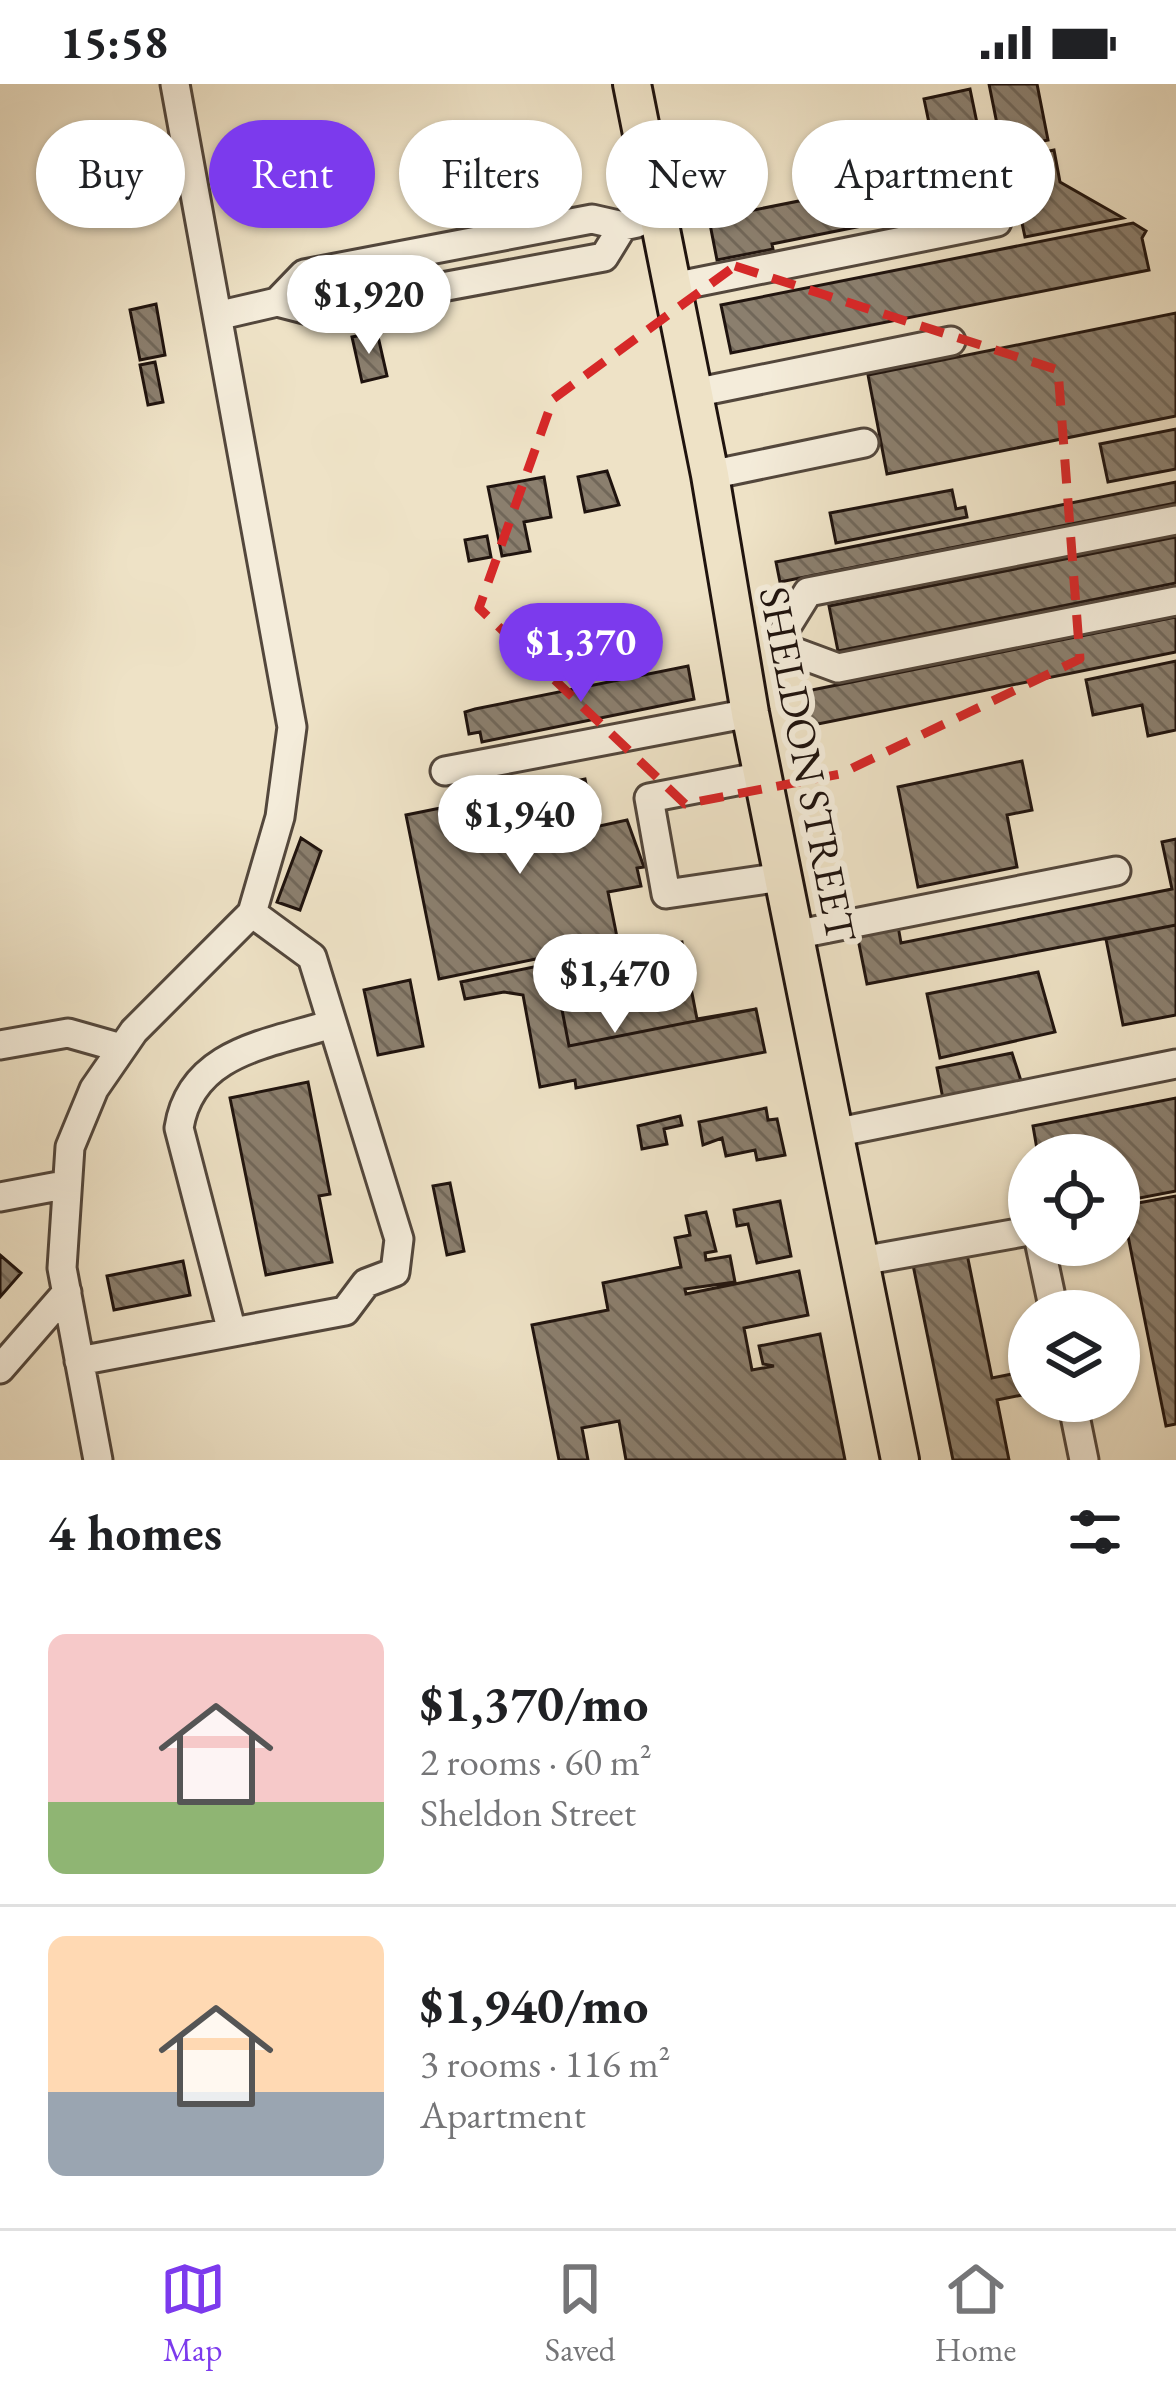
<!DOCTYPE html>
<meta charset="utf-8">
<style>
:root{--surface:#fff;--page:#f6f6f6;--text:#202124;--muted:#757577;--line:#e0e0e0;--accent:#7c3aed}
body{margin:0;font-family:"EB Garamond",serif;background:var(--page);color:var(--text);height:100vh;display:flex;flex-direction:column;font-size:45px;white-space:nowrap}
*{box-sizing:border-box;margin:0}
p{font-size:39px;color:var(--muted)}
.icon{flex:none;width:66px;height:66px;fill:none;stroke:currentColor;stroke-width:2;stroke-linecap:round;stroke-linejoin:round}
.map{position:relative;height:1376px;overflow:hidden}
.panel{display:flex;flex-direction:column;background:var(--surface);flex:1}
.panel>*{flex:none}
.top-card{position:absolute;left:36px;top:36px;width:1104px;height:108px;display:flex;gap:24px}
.fabs{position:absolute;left:1008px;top:1050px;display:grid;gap:24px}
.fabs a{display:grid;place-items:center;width:132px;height:132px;border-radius:50%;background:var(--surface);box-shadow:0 3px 9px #0004;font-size:60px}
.price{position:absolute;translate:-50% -102px;padding:0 27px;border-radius:42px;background:#fff;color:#222;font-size:39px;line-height:78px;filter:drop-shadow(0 3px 6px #0008)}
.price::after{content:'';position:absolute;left:50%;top:72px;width:36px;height:27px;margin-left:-18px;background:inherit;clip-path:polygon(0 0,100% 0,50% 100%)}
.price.on{background:var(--accent);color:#fff}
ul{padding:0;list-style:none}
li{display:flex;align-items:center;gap:36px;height:300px;padding:0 48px}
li+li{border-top:3px solid var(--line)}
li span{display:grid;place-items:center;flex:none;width:336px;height:240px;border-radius:18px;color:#555}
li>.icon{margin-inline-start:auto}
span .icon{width:144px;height:144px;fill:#fffc;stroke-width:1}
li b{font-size:51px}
h2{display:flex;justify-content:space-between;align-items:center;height:144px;padding:0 48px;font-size:51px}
.tag{padding:0 42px;border-radius:54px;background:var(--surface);box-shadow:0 3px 9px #0004;font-size:42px;line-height:108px}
.tag.on{background:var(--accent);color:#fff}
.status{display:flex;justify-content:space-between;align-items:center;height:84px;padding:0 60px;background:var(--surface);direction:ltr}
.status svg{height:33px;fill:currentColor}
.dock{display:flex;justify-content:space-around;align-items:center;height:168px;border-top:3px solid var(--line);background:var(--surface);font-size:33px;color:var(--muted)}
.dock a{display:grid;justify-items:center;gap:6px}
.dock .on{color:var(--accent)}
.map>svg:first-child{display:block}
.building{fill:url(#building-back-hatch);stroke:#1f130e;stroke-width:3}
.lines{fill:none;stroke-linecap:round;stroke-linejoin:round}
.minor-casing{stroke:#53473c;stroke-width:33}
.major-casing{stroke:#1f130e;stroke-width:42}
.minor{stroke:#f4ecda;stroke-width:27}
.major{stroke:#eee2c6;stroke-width:36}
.marked{fill:none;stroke:#d62828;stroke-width:9;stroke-dasharray:24 15;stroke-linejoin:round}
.labels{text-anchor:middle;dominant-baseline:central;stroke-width:12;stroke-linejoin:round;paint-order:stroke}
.street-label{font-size:42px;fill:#1f130e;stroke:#f4ecda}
</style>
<div class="status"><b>15:58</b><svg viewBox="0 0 49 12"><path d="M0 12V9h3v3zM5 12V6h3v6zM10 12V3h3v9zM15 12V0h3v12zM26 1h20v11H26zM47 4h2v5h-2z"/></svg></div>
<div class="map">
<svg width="1176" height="1376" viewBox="0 0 1176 1376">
<defs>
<pattern id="building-back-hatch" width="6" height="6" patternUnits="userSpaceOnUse" patternTransform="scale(3)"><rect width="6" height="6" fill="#8b7f6e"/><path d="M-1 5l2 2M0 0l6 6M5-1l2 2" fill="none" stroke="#716759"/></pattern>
</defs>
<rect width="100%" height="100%" fill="#eee2c6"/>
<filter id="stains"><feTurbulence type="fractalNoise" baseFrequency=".00167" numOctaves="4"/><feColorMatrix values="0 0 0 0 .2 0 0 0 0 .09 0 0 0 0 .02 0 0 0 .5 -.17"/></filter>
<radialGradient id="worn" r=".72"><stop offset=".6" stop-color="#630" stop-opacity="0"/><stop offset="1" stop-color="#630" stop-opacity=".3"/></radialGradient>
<!-- building -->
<path class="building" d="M989,0H1037L1048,56L1002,65Z
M970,5L984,73L938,82L924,15Z
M1054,66L1060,98L1123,134L1025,153L1016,111L772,160L773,165L717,176L709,135Z
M1133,139L1146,147L1142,154L1149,186L731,269L721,221Z
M156,220L165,271L140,276L130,226Z
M1176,229V332L887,390L868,291Z
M377,248L387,292L362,298L352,253Z
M155,278L163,318L148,321L140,281Z
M1176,345V385L1108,398L1100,360Z
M607,387L619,421L585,428L578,393Z
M544,393L551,433L524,438L530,467L502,472L488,403Z
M1176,398V419L780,498L776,478Z
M952,406L956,425L965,423L967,433L836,459L830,429Z
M487,452L491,473L469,477L465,456Z
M1176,453V499L838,567L829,522Z
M1176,533V568L808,642L802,608Z
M612,577L615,587L579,594L577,584Z
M1176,577V646L1148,652L1142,621L1093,631L1086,596Z
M688,582L694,615L482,658L480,648L469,650L465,628L475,625Z
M1022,677L1032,726L1007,731L1017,783L918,803L898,703Z
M585,695L595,743L627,736L644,783L637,784L641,802L608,808L618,858L439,895L406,731Z
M301,754L321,767L300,826L277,818Z
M1176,755V841L867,900L857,850L898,842L901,859L1172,805L1162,758Z
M1176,841V931L1123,941L1106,855Z
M682,858L697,935L756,925L569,962L553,879Z
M553,879L569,962L756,925L765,968L576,1004L575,996L540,1003L523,911L504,908L465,915L461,898Z
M1038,888L1055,948L940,974L927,910Z
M410,896L423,962L378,971L364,906Z
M1012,969L1022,1000L944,1020L937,984Z
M308,998L330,1110L319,1112L332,1178L266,1191L230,1014Z
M1176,1014V1107L1119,1118V1071H1038L1033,1042Z
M766,1024L768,1036L777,1035L785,1071L757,1076L755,1066L726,1072L722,1054L703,1061L699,1038Z
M680,1032L682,1041L664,1045L667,1060L642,1065L638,1042Z
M450,1099L464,1167L447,1171L433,1102Z
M1176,1112V1340L1166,1342L1122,1122Z
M780,1117L791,1172L757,1179L748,1140L737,1142L734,1126Z
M706,1128L716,1167L705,1169L706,1176L730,1172L735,1198L685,1205L686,1210L799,1187L808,1231L744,1244L752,1286L774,1282L763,1280L759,1262L820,1250L845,1376H626L619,1337L582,1344L588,1376H559L532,1241L608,1226L603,1199L681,1183L675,1154L690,1151L686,1132Z
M966,1165L992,1294L1017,1289L1022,1311L997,1316L1009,1376H953L912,1176Z
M0,1171L21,1189L0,1213Z
M183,1177L190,1211L114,1226L107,1192Z"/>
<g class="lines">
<defs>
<path id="minor" d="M673,203L997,138
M277,218L304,190L592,135L623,142L637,139
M221,231L277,218L312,227L604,173L623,142
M694,309L951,257
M710,391L864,359
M784,558L785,545L808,508L1176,436
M784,558L792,567L838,584L1176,517
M445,687L750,629
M763,692L649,714L666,810L782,793
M794,851L1116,787
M0,961L68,949L121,964
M834,1049L1176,980
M0,1113L64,1101
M1040,1161L1054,1227
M861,1177L1029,1147
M232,1248L179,1044C191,967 269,960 332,940
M79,1277L345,1227L366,1199L395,1188L399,1155L312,873L252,829
M0,1285L67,1208
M1072,1317L1084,1376
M98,1376L62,1184L70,1063L94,1005L134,947L252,829L280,733L292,643L175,0"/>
<path id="major" d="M632,0L710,391L750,629L900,1376"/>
</defs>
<!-- minor casing -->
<use href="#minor" class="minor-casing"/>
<!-- major casing -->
<use href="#major" class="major-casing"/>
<!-- minor -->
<use href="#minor" class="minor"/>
<!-- major -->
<use href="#major" class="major"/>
</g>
<!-- marked area -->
<path class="marked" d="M735,182L1058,286L1080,575L840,690L685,720L479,524L553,315Z"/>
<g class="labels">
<!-- street labels -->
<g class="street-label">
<text transform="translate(808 680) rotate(79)">SHELDON STREET</text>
</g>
</g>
<rect width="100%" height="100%" filter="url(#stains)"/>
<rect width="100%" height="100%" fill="url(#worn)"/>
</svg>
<div class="fabs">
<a><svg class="icon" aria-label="locate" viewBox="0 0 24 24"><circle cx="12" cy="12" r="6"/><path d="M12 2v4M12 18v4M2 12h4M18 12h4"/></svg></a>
<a><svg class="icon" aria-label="layers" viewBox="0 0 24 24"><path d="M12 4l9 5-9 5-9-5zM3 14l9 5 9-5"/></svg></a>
</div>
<b class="price" style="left:369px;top:273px">$1,920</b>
<b class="price on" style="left:581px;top:621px">$1,370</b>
<b class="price" style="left:520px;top:793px">$1,940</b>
<b class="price" style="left:615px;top:952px">$1,470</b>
<div class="top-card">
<a class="tag">Buy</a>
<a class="tag on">Rent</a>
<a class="tag">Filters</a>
<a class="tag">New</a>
<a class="tag">Apartment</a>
</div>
</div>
<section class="panel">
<h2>4 homes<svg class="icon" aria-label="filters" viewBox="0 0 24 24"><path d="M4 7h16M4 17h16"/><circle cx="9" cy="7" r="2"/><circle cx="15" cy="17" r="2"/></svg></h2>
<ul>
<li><span style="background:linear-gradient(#f6c9c9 70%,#8fb573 0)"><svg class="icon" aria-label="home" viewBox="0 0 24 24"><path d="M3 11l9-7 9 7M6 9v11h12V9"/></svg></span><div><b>$1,370/mo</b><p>2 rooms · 60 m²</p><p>Sheldon Street</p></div></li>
<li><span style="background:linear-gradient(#ffd9b3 65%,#9aa5b1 0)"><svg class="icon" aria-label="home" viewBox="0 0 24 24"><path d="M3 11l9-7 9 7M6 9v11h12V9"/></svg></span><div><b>$1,940/mo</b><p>3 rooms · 116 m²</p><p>Apartment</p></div></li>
</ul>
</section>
<nav class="dock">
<a class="on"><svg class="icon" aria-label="map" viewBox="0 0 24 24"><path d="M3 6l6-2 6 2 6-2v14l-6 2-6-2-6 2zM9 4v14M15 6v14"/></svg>Map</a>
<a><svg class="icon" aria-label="saved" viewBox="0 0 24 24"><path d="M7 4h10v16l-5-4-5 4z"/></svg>Saved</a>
<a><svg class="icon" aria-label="home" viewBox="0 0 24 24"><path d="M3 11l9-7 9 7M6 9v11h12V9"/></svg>Home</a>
</nav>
